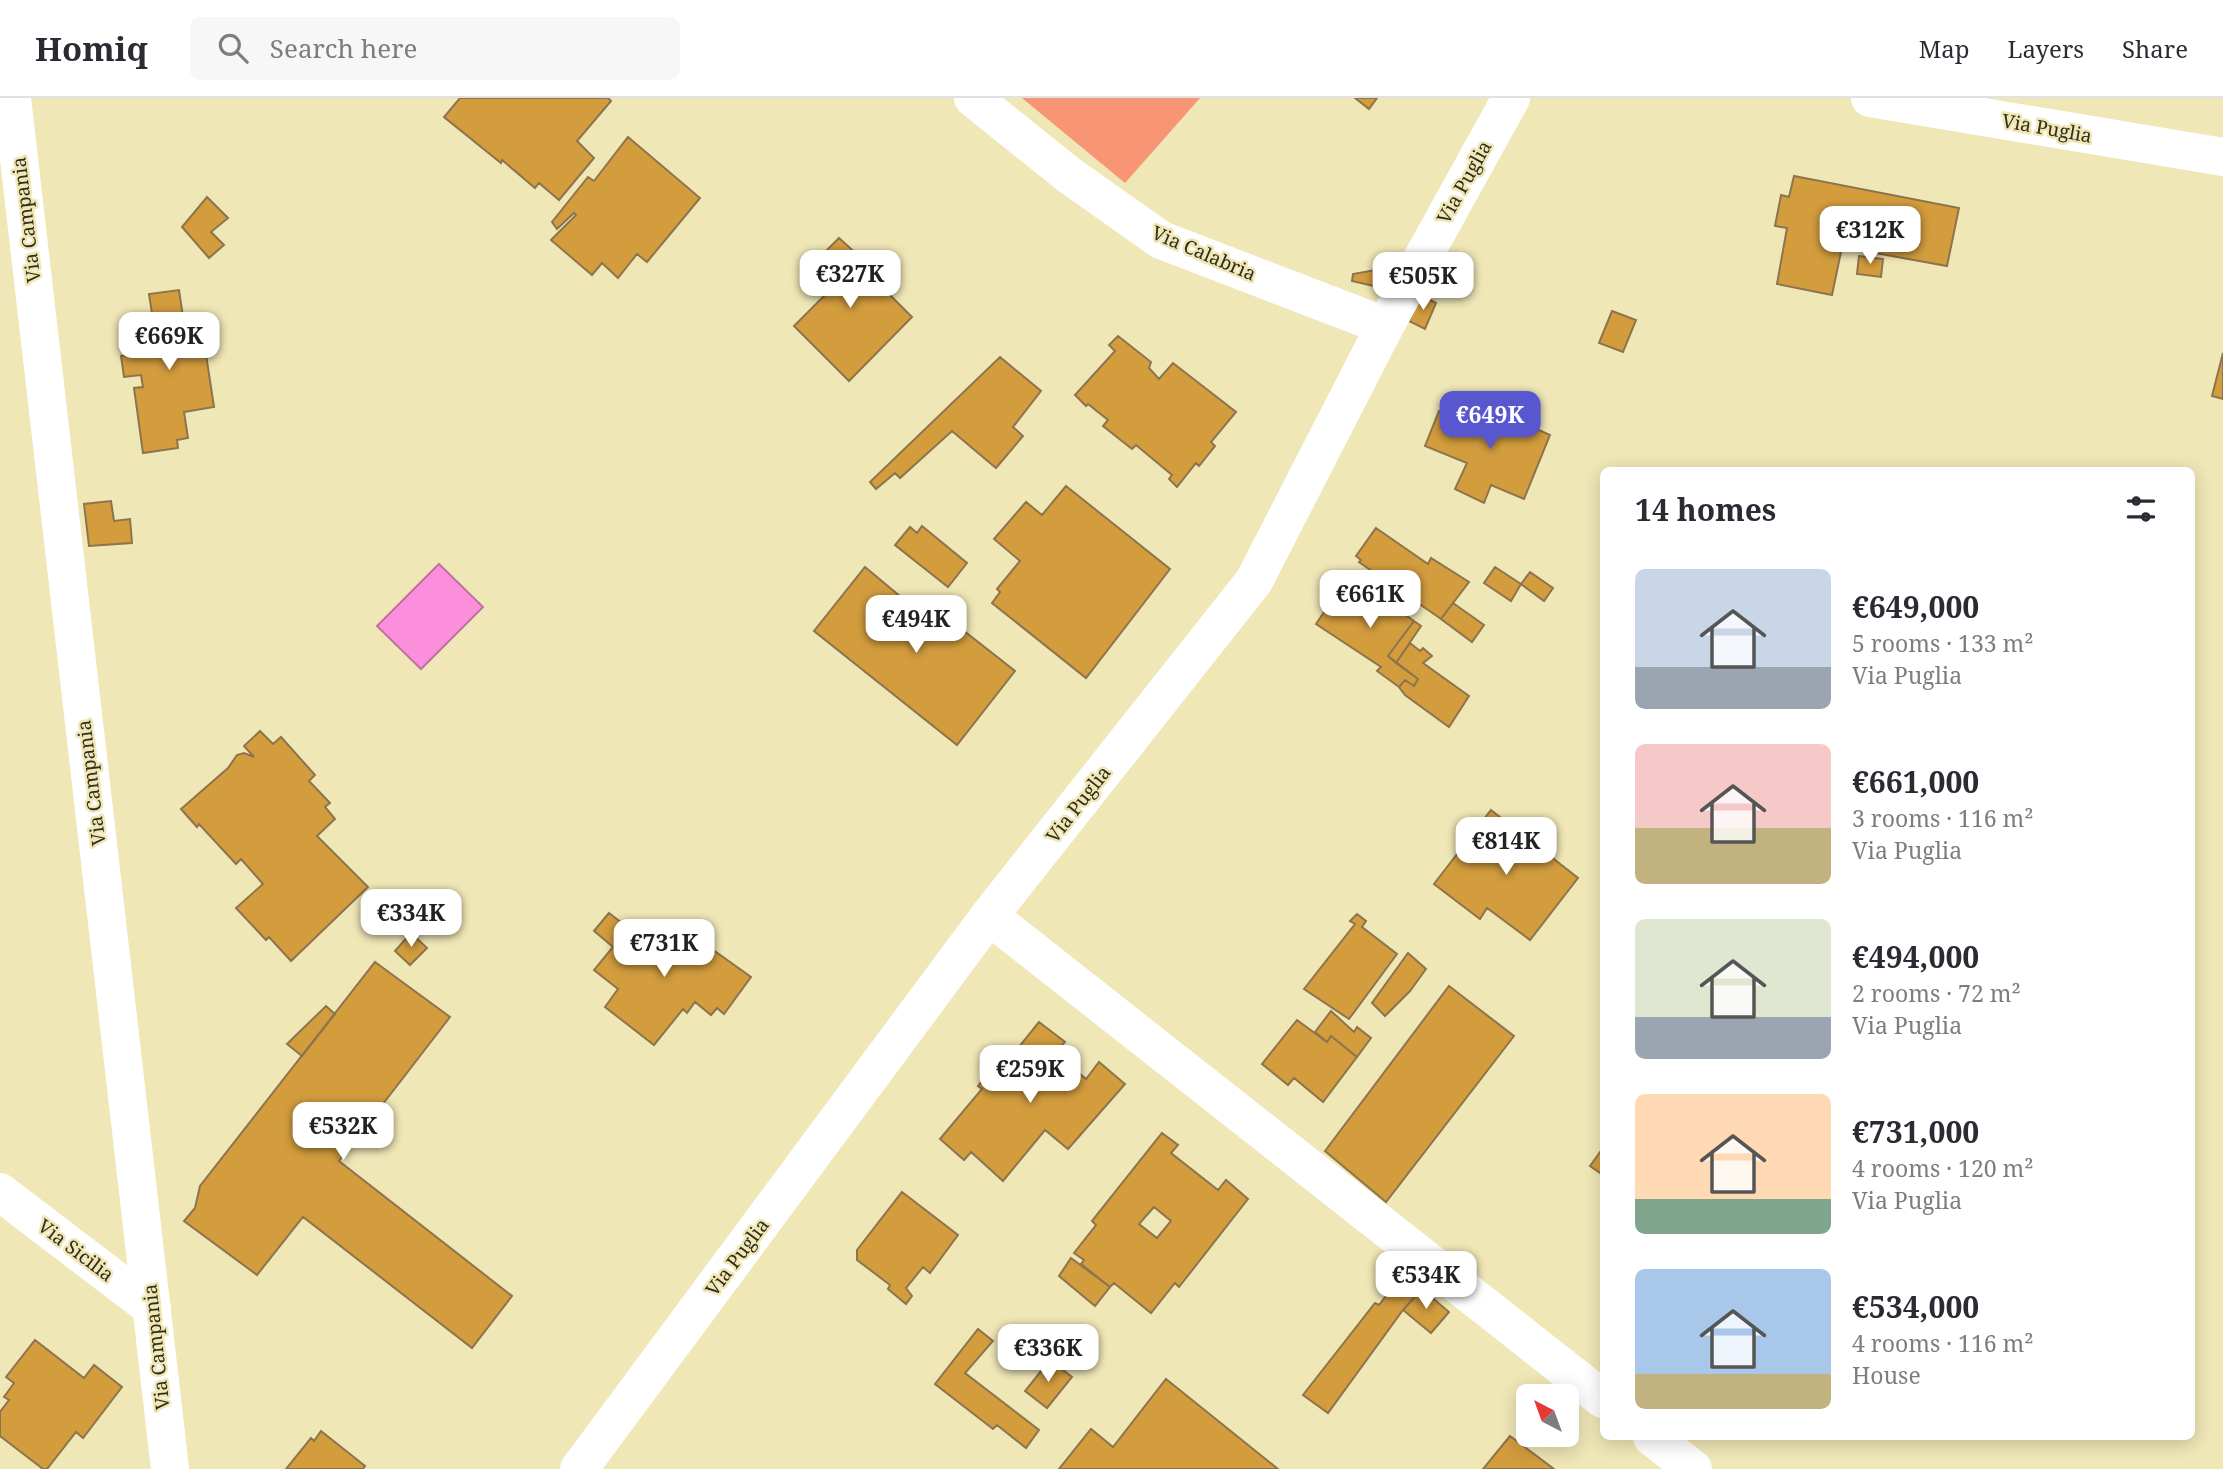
<!DOCTYPE html>
<meta charset="utf-8">
<style>
:root{--surface:#fff;--page:#f7f7f7;--text:#2b2b33;--muted:#7c7c81;--line:#e1e1e2;--accent:#5857cf}
body{margin:0;font-family:"Noto Serif",serif;background:var(--page);color:var(--text);height:100vh;display:flex;flex-direction:column;font-size:26px;white-space:nowrap}
*{box-sizing:border-box;margin:0}
p{font-size:23px;color:var(--muted)}
.icon{flex:none;width:38px;height:38px;fill:none;stroke:currentColor;stroke-width:2;stroke-linecap:round;stroke-linejoin:round}
.map{position:relative;flex:1;overflow:hidden}
.panel{position:absolute;left:1600px;top:369px;width:595px;height:973px;display:flex;flex-direction:column;background:var(--surface);border-radius:10px;box-shadow:0 4px 18px #0003}
.panel>*{flex:none}
.needle{width:46px;rotate:319deg}
.tools{position:absolute;left:1516px;top:1286px;display:grid;gap:14px}
.tools a{display:grid;place-items:center;width:63px;height:63px;border-radius:10px;background:var(--surface);box-shadow:0 4px 18px #0003;font-size:35px}
.price{position:absolute;translate:-50% -60px;padding:0 16px;border-radius:14px;background:#fff;color:#222;font-size:23px;line-height:46px;filter:drop-shadow(0 2px 4px #0008)}
.price::after{content:'';position:absolute;left:50%;top:42px;width:21px;height:16px;margin-left:-10px;background:inherit;clip-path:polygon(0 0,100% 0,50% 100%)}
.price.selected{background:var(--accent);color:#fff}
ul{padding:0;list-style:none}
li{display:flex;align-items:center;gap:21px;height:175px;padding:0 35px}
li span{display:grid;place-items:center;flex:none;width:196px;height:140px;border-radius:10px;color:#555}
li>.icon{margin-inline-start:auto}
span .icon{width:84px;height:84px;fill:#fffc;stroke-width:1}
li b{font-size:30px}
h2{display:flex;justify-content:space-between;align-items:center;height:84px;padding:0 35px;font-size:30px}
header{display:flex;align-items:center;gap:42px;box-sizing:border-box;height:98px;padding:0 35px;background:var(--surface);border-bottom:2px solid var(--line)}
header strong{font-size:33px}
nav{display:flex;gap:38px;margin-inline-start:auto;font-size:24px}
.search{width:490px;height:63px;background:var(--page);display:flex;align-items:center;gap:18px;box-sizing:border-box;padding:0 24px;border-radius:10px;color:var(--muted);font-size:26px}
.map>svg:first-child{display:block}
.forest{fill:#f79575}
.water{fill:#fb8fdc;stroke:#be72a2;stroke-width:2}
.building{fill:#d39d3e;stroke:#8d744d;stroke-width:2;fill-rule:evenodd}
.lines{fill:none;stroke-linecap:round;stroke-linejoin:round}
.minor{stroke:#fff;stroke-width:38}
.labels{text-anchor:middle;dominant-baseline:central;stroke-width:5;stroke-linejoin:round;paint-order:stroke}
.street-label{font-size:19px;fill:#312d1b;stroke:#f0e7b7}
</style>
<header>
<strong>Homiq</strong>
<div class="search"><svg class="icon" aria-label="search" viewBox="0 0 24 24"><circle cx="10" cy="10" r="6"/><path d="M15 15l6 6"/></svg>Search here</div>
<nav><a>Map</a><a>Layers</a><a>Share</a></nav>
</header>
<div class="map">
<svg width="2223" height="1371" viewBox="0 0 2223 1371">
<rect width="100%" height="100%" fill="#f0e7b7"/>
<!-- forest -->
<path class="forest" d="M1022,0H1200L1125,85Z"/>
<!-- water -->
<path class="water" d="M439,466L483,509L421,571L377,528Z"/>
<!-- building -->
<path class="building" d="M460,0H608L611,3L577,43L594,60L559,102L539,85L535,90L502,62L501,65L444,19Z
M1355,0H1377L1369,11Z
M628,39L700,100L647,164L637,156L618,180L602,165L592,177L551,142L576,117L574,115L557,131L552,124L588,79L594,83Z
M1794,78L1959,110L1947,168L1842,149L1832,197L1777,186L1787,130L1775,128L1781,97L1789,99Z
M207,99L228,120L211,134L224,147L209,160L182,129Z
M839,140L892,188L886,193L912,219L849,283L794,228L824,198L802,177Z
M1859,158L1883,161L1881,179L1857,176Z
M1381,171L1378,189L1352,183L1353,176Z
M179,192L183,219L200,217L214,309L184,314L188,340L177,342L178,350L143,355L134,290L143,289L141,277L124,279L121,258L139,256L135,224L153,222L149,196Z
M1421,197L1436,205L1425,231L1409,223Z
M1612,213L1636,222L1623,254L1599,245Z
M1118,238L1151,264L1149,270L1159,281L1173,265L1236,314L1211,344L1215,348L1199,368L1196,365L1177,389L1169,381L1172,377L1136,347L1132,351L1103,328L1108,322L1088,306L1086,308L1075,297L1115,253L1109,247Z
M2223,255V301L2212,298Z
M1000,259L1041,293L1013,329L1023,338L996,370L952,333L900,380L895,375L876,391L870,384Z
M1478,305L1550,337L1524,401L1491,387L1484,405L1455,391L1467,365L1425,348L1439,313L1469,324Z
M1066,388L1170,471L1086,580L992,505L1000,494L997,491L1020,463L994,441L1026,404L1042,417Z
M111,403L114,423L130,421L132,445L89,448L84,406Z
M922,428L967,465L948,489L895,447L910,429L917,435Z
M1376,430L1428,466L1431,460L1469,484L1441,521L1359,464L1361,462L1356,458Z
M865,469L919,514L927,504L1015,573L957,647L814,533Z
M1495,469L1521,486L1511,503L1484,485Z
M1530,474L1553,490L1544,503L1521,486Z
M1357,483L1414,523L1388,558L1418,581L1414,588L1405,582L1399,589L1377,573L1381,569L1316,526L1331,504L1339,510Z
M1453,505L1484,527L1472,544L1441,521Z
M1414,523L1421,528L1396,565L1388,558Z
M1410,545L1420,553L1423,550L1432,558L1423,565L1469,598L1449,629L1405,597L1399,589L1405,582L1414,588L1418,581L1396,565Z
M260,633L273,646L281,639L315,677L309,683L330,705L325,709L335,721L317,738L368,789L291,863L269,839L266,842L236,810L263,786L241,761L236,766L199,726L197,729L181,711L228,670L237,657L244,655L254,659L244,648Z
M1491,712L1578,780L1530,842L1487,810L1480,821L1434,786Z
M609,815L666,859L685,832L751,879L724,916L717,910L711,917L695,904L687,915L683,911L654,947L605,909L618,891L594,872L613,849L594,833Z
M1357,816L1366,823L1362,829L1397,856L1349,921L1304,891L1355,826L1350,823Z
M411,835L427,850L410,867L395,853Z
M1408,855L1426,871L1410,893L1385,918L1372,905Z
M375,864L450,919L339,1063L512,1198L472,1250L303,1119L257,1177L184,1123L195,1110L200,1088Z
M1449,888L1514,938L1386,1104L1325,1053Z
M326,908L335,916L302,958L287,946Z
M1331,913L1354,934L1357,929L1371,940L1357,959L1331,938L1327,944L1315,934Z
M1297,922L1327,944L1331,938L1357,959L1323,1004L1294,980L1288,987L1262,966Z
M1039,924L1065,944L1055,955L1086,981L1099,964L1125,986L1068,1051L1045,1032L1003,1083L971,1054L964,1062L940,1041L982,991L978,988L991,971L997,976Z
M1162,1035L1178,1047L1171,1055L1218,1092L1226,1082L1248,1101L1179,1189L1175,1185L1151,1215L1114,1185L1110,1189L1081,1166L1084,1162L1074,1155L1096,1127L1092,1123ZM1154,1109L1171,1123L1157,1140L1139,1126Z
M1603,1050V1077L1590,1068Z
M902,1094L958,1137L930,1175L923,1169L906,1190L912,1198L906,1206L888,1191L890,1187L857,1162V1152Z
M1071,1160L1110,1189L1095,1208L1059,1178Z
M1403,1176L1422,1191L1403,1212L1328,1315L1303,1297L1375,1205L1379,1207Z
M1422,1191L1449,1214L1431,1235L1403,1212Z
M978,1231L993,1243L965,1275L1039,1332L1026,1350L997,1327L993,1331L935,1286Z
M35,1242L84,1280L94,1267L122,1289L83,1340L76,1334L47,1371H43L0,1338V1314L9,1302L4,1299L14,1285L6,1279Z
M1050,1262L1072,1279L1047,1310L1025,1293Z
M1166,1281L1278,1371H1059L1091,1331L1113,1349Z
M321,1333L365,1368L363,1371H286L311,1340L314,1343Z
M1510,1338L1554,1371H1483Z"/>
<g class="lines">
<!-- minor -->
<path class="minor" d="M12,0L170,1371
M973,0L1069,77L1161,142L1385,228
M1870,0L2223,59
M989,818L1603,1301
M0,1094L152,1210
M1652,1339L1693,1371
M579,1371L989,818L1254,483L1385,228L1511,0"/>
</g>
<g class="labels">
<!-- street labels -->
<g class="street-label">
<text transform="translate(2047 30) rotate(10)">Via Puglia</text>
<text transform="translate(1464 84) rotate(-61)">Via Puglia</text>
<text transform="translate(26 122) rotate(-97)">Via Campania</text>
<text transform="translate(1204 155) rotate(23)">Via Calabria</text>
<text transform="translate(91 685) rotate(-97)">Via Campania</text>
<text transform="translate(1078 706) rotate(-52)">Via Puglia</text>
<text transform="translate(76 1152) rotate(37)">Via Sicilia</text>
<text transform="translate(737 1159) rotate(-53)">Via Puglia</text>
<text transform="translate(156 1249) rotate(-96)">Via Campania</text>
</g>
</g>
</svg>
<div class="tools">
<a><svg class="needle" viewBox="-14 -14 28 28"><path d="M0-13l5 13h-10z" fill="#e53935"/><path d="M0 13l5-13h-10z" fill="#7c7c81"/></svg></a>
</div>
<b class="price" style="left:1870px;top:168px">€312K</b>
<b class="price" style="left:850px;top:212px">€327K</b>
<b class="price" style="left:1423px;top:214px">€505K</b>
<b class="price" style="left:169px;top:274px">€669K</b>
<b class="price selected" style="left:1490px;top:353px">€649K</b>
<b class="price" style="left:1370px;top:532px">€661K</b>
<b class="price" style="left:916px;top:557px">€494K</b>
<b class="price" style="left:1506px;top:779px">€814K</b>
<b class="price" style="left:411px;top:851px">€334K</b>
<b class="price" style="left:664px;top:881px">€731K</b>
<b class="price" style="left:1030px;top:1007px">€259K</b>
<b class="price" style="left:343px;top:1064px">€532K</b>
<b class="price" style="left:1426px;top:1213px">€534K</b>
<b class="price" style="left:1048px;top:1286px">€336K</b>
<section class="panel">
<h2>14 homes<svg class="icon" aria-label="filters" viewBox="0 0 24 24"><path d="M4 7h16M4 17h16"/><circle cx="9" cy="7" r="2"/><circle cx="15" cy="17" r="2"/></svg></h2>
<ul>
<li><span style="background:linear-gradient(#c9d6e8 70%,#9aa5b1 0)"><svg class="icon" aria-label="home" viewBox="0 0 24 24"><path d="M3 11l9-7 9 7M6 9v11h12V9"/></svg></span><div><b>€649,000</b><p>5 rooms · 133 m²</p><p>Via Puglia</p></div></li>
<li><span style="background:linear-gradient(#f6c9c9 60%,#c2b280 0)"><svg class="icon" aria-label="home" viewBox="0 0 24 24"><path d="M3 11l9-7 9 7M6 9v11h12V9"/></svg></span><div><b>€661,000</b><p>3 rooms · 116 m²</p><p>Via Puglia</p></div></li>
<li><span style="background:linear-gradient(#dfe7d0 70%,#9aa5b1 0)"><svg class="icon" aria-label="home" viewBox="0 0 24 24"><path d="M3 11l9-7 9 7M6 9v11h12V9"/></svg></span><div><b>€494,000</b><p>2 rooms · 72 m²</p><p>Via Puglia</p></div></li>
<li><span style="background:linear-gradient(#ffd9b3 75%,#7fa58c 0)"><svg class="icon" aria-label="home" viewBox="0 0 24 24"><path d="M3 11l9-7 9 7M6 9v11h12V9"/></svg></span><div><b>€731,000</b><p>4 rooms · 120 m²</p><p>Via Puglia</p></div></li>
<li><span style="background:linear-gradient(#a9c7e8 75%,#c2b280 0)"><svg class="icon" aria-label="home" viewBox="0 0 24 24"><path d="M3 11l9-7 9 7M6 9v11h12V9"/></svg></span><div><b>€534,000</b><p>4 rooms · 116 m²</p><p>House</p></div></li>
</ul>
</section>
</div>
